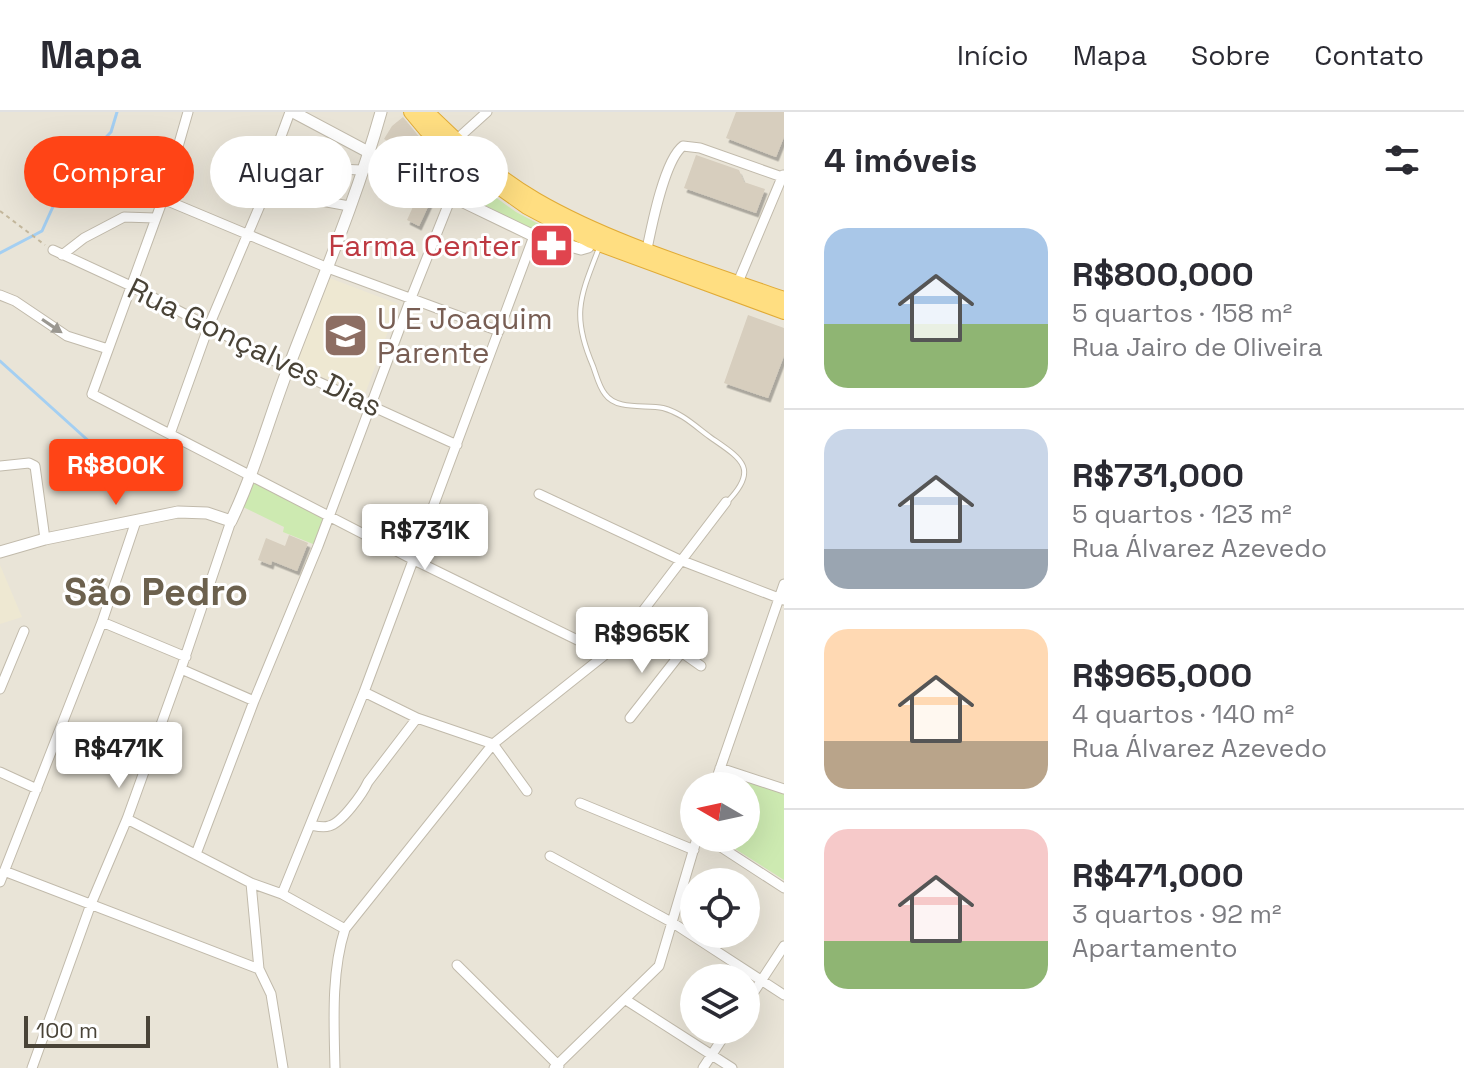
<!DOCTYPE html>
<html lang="pt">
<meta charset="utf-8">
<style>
:root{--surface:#fff;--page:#f7f7f7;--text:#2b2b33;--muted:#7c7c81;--line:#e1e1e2;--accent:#ff4416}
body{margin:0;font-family:"Space Grotesk",sans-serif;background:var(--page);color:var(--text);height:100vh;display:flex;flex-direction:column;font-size:30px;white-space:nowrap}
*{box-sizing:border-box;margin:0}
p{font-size:26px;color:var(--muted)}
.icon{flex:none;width:44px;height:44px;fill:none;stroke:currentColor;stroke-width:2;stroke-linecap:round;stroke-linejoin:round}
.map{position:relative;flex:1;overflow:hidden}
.side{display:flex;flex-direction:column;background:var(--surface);width:680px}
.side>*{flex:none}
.banner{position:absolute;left:24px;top:24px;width:640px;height:72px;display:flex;gap:16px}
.needle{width:52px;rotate:279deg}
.tools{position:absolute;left:680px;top:660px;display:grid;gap:16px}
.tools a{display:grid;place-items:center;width:80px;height:80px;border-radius:50%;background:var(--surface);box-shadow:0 8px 32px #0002;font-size:40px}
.scale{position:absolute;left:24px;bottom:20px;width:126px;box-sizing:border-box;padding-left:8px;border:4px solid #494337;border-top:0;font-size:22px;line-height:28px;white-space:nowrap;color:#494337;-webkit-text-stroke:6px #fff;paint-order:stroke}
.price{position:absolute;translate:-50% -68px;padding:0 18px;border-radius:8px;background:#fff;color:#222;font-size:26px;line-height:52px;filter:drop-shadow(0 2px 4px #0008)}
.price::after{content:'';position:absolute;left:50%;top:48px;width:24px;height:18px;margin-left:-12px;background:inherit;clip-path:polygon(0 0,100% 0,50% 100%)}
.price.current{background:var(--accent);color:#fff}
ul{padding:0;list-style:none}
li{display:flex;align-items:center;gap:24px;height:200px;padding:0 40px}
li+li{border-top:2px solid var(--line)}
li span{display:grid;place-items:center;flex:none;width:224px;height:160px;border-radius:24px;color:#555}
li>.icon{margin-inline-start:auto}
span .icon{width:96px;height:96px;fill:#fffc;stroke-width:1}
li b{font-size:34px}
h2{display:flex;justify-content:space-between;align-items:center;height:96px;padding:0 40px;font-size:34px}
.pill{padding:0 28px;border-radius:36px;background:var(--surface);box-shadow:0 8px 32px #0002;font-size:28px;line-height:72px}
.pill.current{background:var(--accent);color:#fff}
header{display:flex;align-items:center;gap:48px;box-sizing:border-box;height:112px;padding:0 40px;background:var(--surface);border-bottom:2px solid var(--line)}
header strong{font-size:38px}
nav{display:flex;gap:44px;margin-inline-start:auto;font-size:28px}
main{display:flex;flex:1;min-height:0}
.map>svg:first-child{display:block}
.residential{fill:#e9e4d7;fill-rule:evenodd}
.education{fill:#eee8d2}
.green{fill:#cdeab1}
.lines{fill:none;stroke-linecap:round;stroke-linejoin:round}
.stream{stroke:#a4cff2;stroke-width:3}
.building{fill:#d7cebe;filter:url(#shadow)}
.service-casing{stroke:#c1baab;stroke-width:6}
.minor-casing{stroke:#c1baab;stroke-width:11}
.tertiary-casing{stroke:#c1baab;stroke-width:13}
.trunk-casing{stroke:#e1ab36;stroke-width:16}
.path{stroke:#c3b79c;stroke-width:2;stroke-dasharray:4 4;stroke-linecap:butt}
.service{stroke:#fff;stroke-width:4}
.minor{stroke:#fff;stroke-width:9}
.tertiary{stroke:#fff;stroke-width:11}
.trunk{stroke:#ffde81;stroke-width:14}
.oneway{fill:#9b9891}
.labels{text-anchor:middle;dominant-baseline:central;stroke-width:6;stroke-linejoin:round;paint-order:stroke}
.health-label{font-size:30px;fill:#be3a42;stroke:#fff;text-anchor:end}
.education-label{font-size:30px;fill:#785e54;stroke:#fff;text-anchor:start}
.street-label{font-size:30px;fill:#494337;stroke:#fff}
.district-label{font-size:38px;font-weight:bold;fill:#6c614e;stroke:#fff}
</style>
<header>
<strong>Mapa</strong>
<nav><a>Início</a><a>Mapa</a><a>Sobre</a><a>Contato</a></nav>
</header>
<main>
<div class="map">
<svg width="784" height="956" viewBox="0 0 784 956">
<defs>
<filter id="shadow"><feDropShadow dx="2.5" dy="4.5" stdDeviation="0" flood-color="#0004"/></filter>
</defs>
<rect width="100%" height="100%" fill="#f5f2e9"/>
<!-- residential -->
<path class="residential" d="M0,0H784V956H0ZM694,674H746V726H694ZM694,770H746V822H694ZM694,866H746V918H694Z"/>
<!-- education -->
<path class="education" d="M327,165L398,192L365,282L295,254Z
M0,453L22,505L0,512Z"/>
<!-- green -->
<path class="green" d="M465,63L516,100L565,126L530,117L458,79Z
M251,365L330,402L318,434L283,420L284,415L239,393Z
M728,662L784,681V768L718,726H746V674H724Z"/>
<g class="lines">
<!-- stream -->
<path class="stream" d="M0,141L42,119L65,68L111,20L117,0
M0,249L92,332L132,356"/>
</g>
<!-- building -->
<path class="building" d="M736,0H784V25L776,45L726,26Z
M403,5L421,27L411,43L384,27L392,14Z
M696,43L739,58L744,70L765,77L756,101L684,76Z
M421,77L433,84L419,114L407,108Z
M748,203L784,216V244L768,286L724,271Z
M289,423L308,431L297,459L272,449L271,453L258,448L266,426L285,434Z"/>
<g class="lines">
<defs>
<path id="service" d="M599,136C580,185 571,203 593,254C596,262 599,275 605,282C617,299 646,292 663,296C682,301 695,314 710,325C740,346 760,356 728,389"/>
<path id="minor" d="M188,0L163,87L92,282L412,447L606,542
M456,28L487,0
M270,54L361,58
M266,79L349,94
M163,87L328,156L499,219
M53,138L131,174L288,256L457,333
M646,142C651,117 664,48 683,34L700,36L782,65
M62,143L84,126L124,105L155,106
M736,175L783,63
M0,183L15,189L67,224L108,237
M170,322L208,216L266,79L270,54L290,0
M0,354L29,351L35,354L45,427
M539,382L680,448L784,488
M636,508L701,554
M102,510L186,545
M181,557L254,589
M0,577L24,519
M364,580L417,606L493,632L527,679
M630,606L681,541
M720,656L784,677
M0,660L37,677
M714,674L784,472
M580,691L694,738
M127,707L251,771L282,782L345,817
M310,713C316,714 323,716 329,714C342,711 363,681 368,670L417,606
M707,726L784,776
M196,742L254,589L318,434L411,186L466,48
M550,744L673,811L784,883
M4,759L259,857
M0,770L102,510L136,409
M251,771L259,857L271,882L283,956
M282,782L364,580L534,124
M457,853L559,954
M626,888L732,956
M746,892L784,834
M32,956L91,792L127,707L181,557L231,409
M335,956C334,912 331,860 345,817L493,632L606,542L636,508L726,390
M554,956L659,854L697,726
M703,956L728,918"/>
<path id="tertiary" d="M293,0L451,84L534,124L581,137L588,135L594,122
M0,440L45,427L178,400L207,401L231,409C255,359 269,306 289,254C321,170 357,86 381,0"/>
<path id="trunk" d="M411,0L426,18L469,54L527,95L591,129L784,200
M427,0C460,33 495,64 536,88C610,131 702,158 784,187"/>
</defs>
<!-- service casing -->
<use href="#service" class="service-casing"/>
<!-- minor casing -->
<use href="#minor" class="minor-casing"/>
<!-- tertiary casing -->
<use href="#tertiary" class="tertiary-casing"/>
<!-- trunk casing -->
<use href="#trunk" class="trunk-casing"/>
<!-- path -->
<path class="path" d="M0,99L45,133"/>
<!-- service -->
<use href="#service" class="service"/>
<!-- minor -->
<use href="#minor" class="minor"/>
<!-- tertiary -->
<use href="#tertiary" class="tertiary"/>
<!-- trunk -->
<use href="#trunk" class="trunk"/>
</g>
<!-- one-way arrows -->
<defs><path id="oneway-solid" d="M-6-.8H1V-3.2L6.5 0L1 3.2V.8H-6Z" transform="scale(2)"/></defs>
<use class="oneway" href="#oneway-solid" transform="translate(52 214) rotate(34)"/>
<!-- icons -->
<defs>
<symbol id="pharmacy-square" viewBox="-11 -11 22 22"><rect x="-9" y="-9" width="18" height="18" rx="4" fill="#e0444e" stroke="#fff"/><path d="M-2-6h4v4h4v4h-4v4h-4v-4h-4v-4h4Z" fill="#fff"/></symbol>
<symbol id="school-square" viewBox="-11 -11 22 22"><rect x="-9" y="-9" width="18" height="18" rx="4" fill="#8d6e63" stroke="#fff"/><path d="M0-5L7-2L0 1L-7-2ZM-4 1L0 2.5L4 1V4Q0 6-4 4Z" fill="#fff"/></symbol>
</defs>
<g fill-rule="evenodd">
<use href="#pharmacy-square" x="526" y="108" width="51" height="51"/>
<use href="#school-square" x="320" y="198" width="51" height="51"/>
</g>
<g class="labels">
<!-- health labels -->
<g class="health-label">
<text x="521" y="133">Farma Center</text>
</g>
<!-- education labels -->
<g class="education-label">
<text x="377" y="206">U E Joaquim<tspan x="377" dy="34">Parente</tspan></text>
</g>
<!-- street labels -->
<g class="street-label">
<text transform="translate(255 235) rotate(26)">Rua Gonçalves Dias</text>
</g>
<!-- district labels -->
<g class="district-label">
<text x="156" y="480">São Pedro</text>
</g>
</g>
</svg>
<div class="tools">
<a><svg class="needle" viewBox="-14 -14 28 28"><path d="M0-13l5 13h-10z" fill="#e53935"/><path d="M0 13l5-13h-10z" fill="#7c7c81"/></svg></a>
<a><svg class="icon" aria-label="locate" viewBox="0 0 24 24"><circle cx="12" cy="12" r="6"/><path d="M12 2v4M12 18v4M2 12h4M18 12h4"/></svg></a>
<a><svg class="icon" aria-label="layers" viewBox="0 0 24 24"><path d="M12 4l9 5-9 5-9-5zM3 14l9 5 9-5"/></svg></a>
</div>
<div class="scale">100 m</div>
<b class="price current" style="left:116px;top:395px">R$800K</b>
<b class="price" style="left:425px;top:460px">R$731K</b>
<b class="price" style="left:642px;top:563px">R$965K</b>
<b class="price" style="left:119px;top:678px">R$471K</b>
<div class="banner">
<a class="pill current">Comprar</a>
<a class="pill">Alugar</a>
<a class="pill">Filtros</a>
</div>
</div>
<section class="side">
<h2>4 imóveis<svg class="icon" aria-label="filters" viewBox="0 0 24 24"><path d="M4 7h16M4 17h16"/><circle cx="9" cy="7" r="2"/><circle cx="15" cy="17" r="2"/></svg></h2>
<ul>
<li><span style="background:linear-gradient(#a9c7e8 60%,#8fb573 0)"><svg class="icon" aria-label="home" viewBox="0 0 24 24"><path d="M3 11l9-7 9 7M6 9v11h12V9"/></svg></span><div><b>R$800,000</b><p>5 quartos · 158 m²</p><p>Rua Jairo de Oliveira</p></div></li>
<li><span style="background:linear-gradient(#c9d6e8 75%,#9aa5b1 0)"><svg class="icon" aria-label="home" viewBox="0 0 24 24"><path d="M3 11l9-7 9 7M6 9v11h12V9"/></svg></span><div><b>R$731,000</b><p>5 quartos · 123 m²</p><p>Rua Álvarez Azevedo</p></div></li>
<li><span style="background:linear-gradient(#ffd9b3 70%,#b9a48a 0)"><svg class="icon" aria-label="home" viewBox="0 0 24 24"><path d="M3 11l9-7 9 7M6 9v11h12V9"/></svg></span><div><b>R$965,000</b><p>4 quartos · 140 m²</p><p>Rua Álvarez Azevedo</p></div></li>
<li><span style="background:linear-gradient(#f6c9c9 70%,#8fb573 0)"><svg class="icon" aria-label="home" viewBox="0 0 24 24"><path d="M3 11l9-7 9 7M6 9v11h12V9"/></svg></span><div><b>R$471,000</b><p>3 quartos · 92 m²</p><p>Apartamento</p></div></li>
</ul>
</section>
</main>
